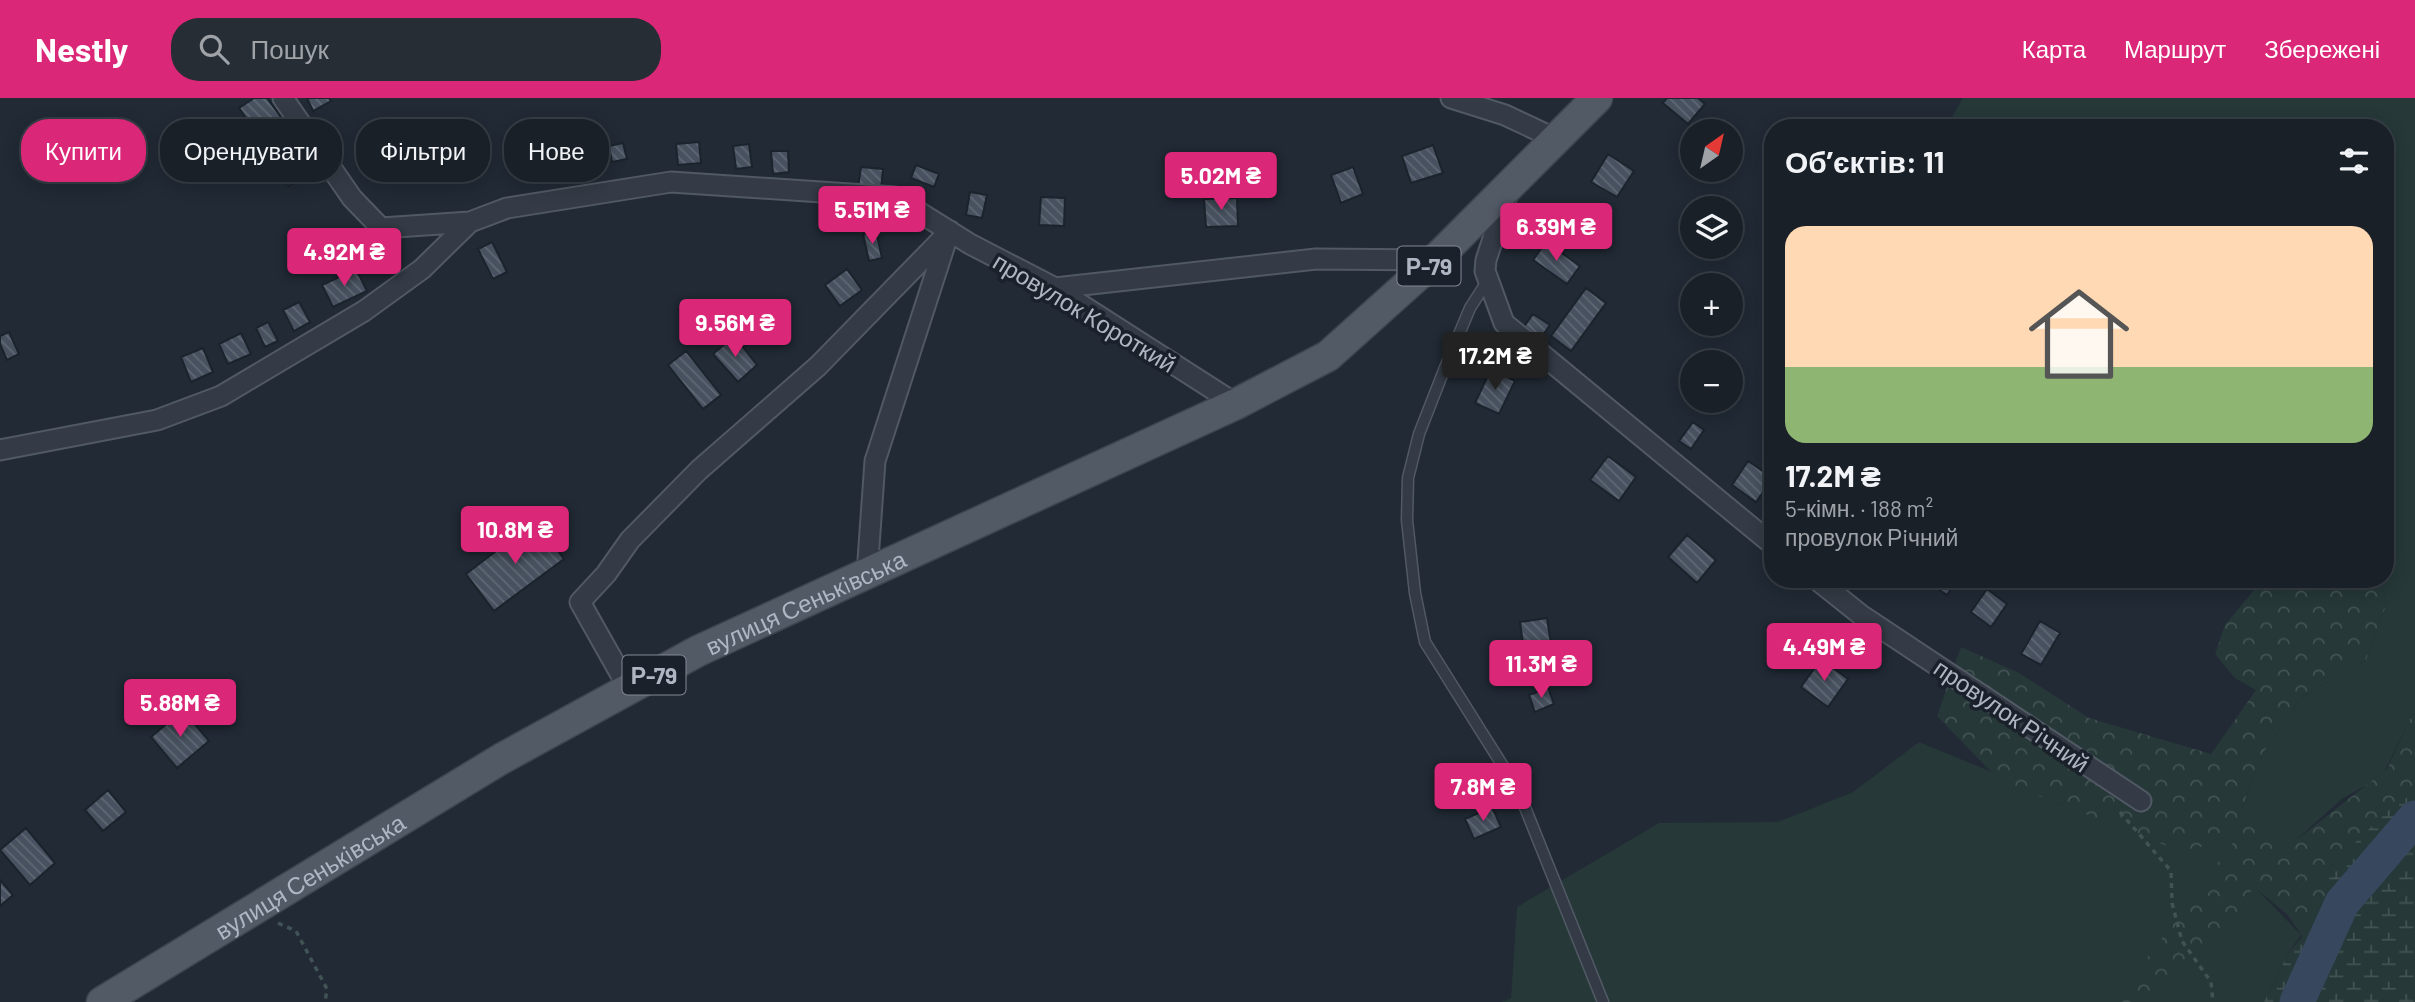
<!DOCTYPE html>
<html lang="uk">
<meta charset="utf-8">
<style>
:root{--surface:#192028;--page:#262d34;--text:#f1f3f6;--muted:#9fa3a8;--line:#373e45;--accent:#db2777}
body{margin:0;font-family:Barlow,sans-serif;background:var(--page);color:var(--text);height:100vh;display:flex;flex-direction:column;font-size:26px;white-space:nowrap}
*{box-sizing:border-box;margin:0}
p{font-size:23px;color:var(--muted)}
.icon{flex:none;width:38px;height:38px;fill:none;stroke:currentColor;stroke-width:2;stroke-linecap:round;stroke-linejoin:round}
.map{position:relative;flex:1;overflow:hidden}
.panel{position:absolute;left:1764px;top:21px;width:630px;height:469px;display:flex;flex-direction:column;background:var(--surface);border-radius:28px;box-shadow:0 4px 18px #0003,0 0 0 2px var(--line)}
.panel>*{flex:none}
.banner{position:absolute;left:21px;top:21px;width:665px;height:63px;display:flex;gap:14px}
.needle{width:46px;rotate:34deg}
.fabs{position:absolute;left:1680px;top:21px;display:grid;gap:14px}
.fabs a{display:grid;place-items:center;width:63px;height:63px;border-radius:50%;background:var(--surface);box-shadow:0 4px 18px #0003,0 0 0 2px var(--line);font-size:35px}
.price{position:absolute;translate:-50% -60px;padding:0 16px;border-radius:7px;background:var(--accent);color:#fff;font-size:23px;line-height:46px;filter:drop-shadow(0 2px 4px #0008)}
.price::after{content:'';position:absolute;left:50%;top:42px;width:21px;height:16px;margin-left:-10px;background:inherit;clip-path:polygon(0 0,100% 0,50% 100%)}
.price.on{background:#222;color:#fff}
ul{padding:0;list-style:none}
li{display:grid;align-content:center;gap:14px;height:371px;padding:0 21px}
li+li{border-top:2px solid var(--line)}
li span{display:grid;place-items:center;height:217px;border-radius:21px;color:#555}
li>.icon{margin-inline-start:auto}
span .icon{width:126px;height:126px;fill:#fffc;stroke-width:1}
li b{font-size:30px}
h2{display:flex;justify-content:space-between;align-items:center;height:84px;padding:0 21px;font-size:30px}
.pill{padding:0 24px;border-radius:28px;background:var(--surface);box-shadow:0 4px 18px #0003,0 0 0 2px var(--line);font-size:24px;line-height:63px}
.pill.on{background:var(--accent);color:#fff}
header{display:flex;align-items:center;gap:42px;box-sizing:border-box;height:98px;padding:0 35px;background:var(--accent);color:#fff}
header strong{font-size:33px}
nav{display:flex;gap:38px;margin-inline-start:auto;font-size:24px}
.search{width:490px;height:63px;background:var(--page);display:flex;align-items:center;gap:18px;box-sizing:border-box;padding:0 24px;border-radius:28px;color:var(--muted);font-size:26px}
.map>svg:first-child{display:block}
.green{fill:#263838}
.forest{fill:url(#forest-crowns)}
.wetland{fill:url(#wetland-marsh)}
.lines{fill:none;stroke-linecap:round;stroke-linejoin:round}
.river{stroke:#37475d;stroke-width:35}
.building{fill:url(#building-back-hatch);stroke:#1b232c;stroke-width:2}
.service-casing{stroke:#515964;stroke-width:13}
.minor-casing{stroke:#515964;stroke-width:23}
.primary-casing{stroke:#3d454f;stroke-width:33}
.path{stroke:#425356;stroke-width:3.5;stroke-dasharray:5 5;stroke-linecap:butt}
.service{stroke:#343b46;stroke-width:10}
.minor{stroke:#343b46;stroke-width:19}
.primary{stroke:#525a66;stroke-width:30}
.labels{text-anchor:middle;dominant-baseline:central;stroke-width:7;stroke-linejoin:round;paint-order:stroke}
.shield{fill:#1a212a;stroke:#828995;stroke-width:2}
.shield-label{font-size:23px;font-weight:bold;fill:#aeb6c3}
.street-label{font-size:24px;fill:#aeb6c3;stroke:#1a212a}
</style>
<header>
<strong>Nestly</strong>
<div class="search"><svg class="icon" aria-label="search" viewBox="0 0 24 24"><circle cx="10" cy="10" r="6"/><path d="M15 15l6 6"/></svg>Пошук</div>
<nav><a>Карта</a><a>Маршрут</a><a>Збережені</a></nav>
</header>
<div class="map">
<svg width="2415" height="904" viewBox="0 0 2415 904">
<defs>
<pattern id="forest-crowns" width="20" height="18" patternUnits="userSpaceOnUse" patternTransform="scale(1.75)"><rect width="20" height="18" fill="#263838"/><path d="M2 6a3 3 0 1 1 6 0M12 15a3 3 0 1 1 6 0" fill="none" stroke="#435353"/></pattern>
<pattern id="wetland-marsh" width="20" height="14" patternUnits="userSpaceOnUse" patternTransform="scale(1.75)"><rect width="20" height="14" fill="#263838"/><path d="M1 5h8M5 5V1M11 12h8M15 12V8" fill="none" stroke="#435353"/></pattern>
<pattern id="building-back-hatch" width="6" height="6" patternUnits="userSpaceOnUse" patternTransform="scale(1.75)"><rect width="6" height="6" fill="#47515f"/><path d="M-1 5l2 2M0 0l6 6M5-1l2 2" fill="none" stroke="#5f6874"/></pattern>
</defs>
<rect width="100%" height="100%" fill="#212a35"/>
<!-- green -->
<path class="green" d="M1963,0H2415V611L2382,679L2343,700L2287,750L2242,710L2262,657L2301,599L2366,562L2386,507L2382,481H2385V30H1946Z
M1919,644L1992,674L2062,707L2236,741L2254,788L2301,837L2288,856L2264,904H1502L1511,900L1517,809L1659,725L1778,724L1853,694Z"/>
<!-- forest -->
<path class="forest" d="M2263,481H2382L2386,507L2366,562L2301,599L2262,657L2242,710L2287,749L2387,671L2415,610V687L2317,782L2333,801L2305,843L2288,817L2254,789L2221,839L2143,904H2106L2136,875L2235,742L2180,753L1999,682L1937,618L1961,549L2019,575L2089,620L2211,656L2256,592L2235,580L2215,556L2225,527Z"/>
<!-- wetland -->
<path class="wetland" d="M2415,686V904H2264L2288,856L2333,801L2317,782Z"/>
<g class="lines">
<!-- river -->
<path class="river" d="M2297,904L2342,805L2415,720"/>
</g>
<!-- building -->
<path class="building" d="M254,0H267L283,22L259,38L239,10Z
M307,0H329L331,3L313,13Z
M1667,0H1698L1705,6L1688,26L1663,5Z
M699,44L701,65L678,67L676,46Z
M623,45L627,61L612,64L609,48Z
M749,46L752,69L736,71L733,48Z
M1433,47L1443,75L1411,85L1402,58Z
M563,53L567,80L540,84L535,58Z
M771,53H788L789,74L773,76Z
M296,54L310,74L289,88L275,67Z
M1608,56L1634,73L1617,99L1591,84Z
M916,67L939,76L934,89L911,80Z
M861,69L883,71L881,92L858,89Z
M1353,69L1363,96L1341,105L1331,77Z
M970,94L987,97L982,120L966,117Z
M1041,99L1065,100L1064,128L1039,127Z
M1237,100L1238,128L1206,129L1204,101Z
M876,133L882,160L869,163L863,136Z
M492,144L507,174L493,181L478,151Z
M1546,144L1580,168L1567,186L1533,162Z
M356,171L367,193L333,209L322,187Z
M847,171L862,192L840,208L825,187Z
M1586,190L1606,205L1571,253L1551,238Z
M299,204L310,224L294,233L283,212Z
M1533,216L1550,227L1540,241L1523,230Z
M268,224L278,243L265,249L256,230Z
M9,234L19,256L7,262L0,246V238Z
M241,235L251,256L228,266L219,246Z
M734,238L757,267L738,284L713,256Z
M203,250L213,274L191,284L181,259Z
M686,253L721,297L703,311L668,267Z
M1491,271L1515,283L1499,316L1475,305Z
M1693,324L1704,332L1691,351L1679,343Z
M1770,339L1773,341V357L1762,350Z
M1608,358L1636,379L1619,403L1590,382Z
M1748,363L1773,380L1756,404L1732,387Z
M535,423L564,461L494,513L466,476Z
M1687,437L1716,462L1697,485L1668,459Z
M1924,481H1958L1947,497Z
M1987,491L2007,506L1991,529L1971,514Z
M1547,520L1555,572L1527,576L1520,524Z
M2040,523L2060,535L2041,567L2021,556Z
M1821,561L1848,581L1828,609L1801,589Z
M1548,590L1554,606L1535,614L1529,597Z
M183,612L209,643L177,670L151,639Z
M1469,670L1473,677L1452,687L1448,680Z
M108,692L126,714L103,733L85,712Z
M1492,709L1501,729L1474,741L1465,721Z
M26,730L55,765L30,787L0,752Z
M0,782L13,797L0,808Z"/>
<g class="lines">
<defs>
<path id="service" d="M1488,182L1470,210L1444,272L1419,336L1408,380L1407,422L1415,495L1425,544L1518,692L1603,904"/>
<path id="minor" d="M283,0L352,100L381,130L470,124
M1451,0L1505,17L1556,41
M1509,92L1486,162L1485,173L1504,225L1773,447
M1055,190L1316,161L1435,162
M0,352L157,322L221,298L364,213L422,171L470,124L507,110L671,84L895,99L970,146L1055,190L1236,306
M867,476L875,363L948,137
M1816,481L1861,517L2141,703
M629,591L580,504L606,476L630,442L699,372L818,268L950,133"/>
<g id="primary">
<path id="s1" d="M102,904L501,661L698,553L1236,306L1328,258L1435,162L1597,0"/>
</g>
</defs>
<!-- service casing -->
<use href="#service" class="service-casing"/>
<!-- minor casing -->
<use href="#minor" class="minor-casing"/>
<!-- primary casing -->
<use href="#primary" class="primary-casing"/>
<!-- path -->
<path class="path" d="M2120,714L2171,773L2172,805L2182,843L2211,884L2213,904
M278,825L296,833L327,891L325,904"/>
<!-- service -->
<use href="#service" class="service"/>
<!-- minor -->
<use href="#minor" class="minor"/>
<!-- primary -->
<use href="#primary" class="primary"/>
</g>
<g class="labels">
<!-- shield labels -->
<g class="shield">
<rect x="1397.5" y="148.5" width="63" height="39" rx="5"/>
<rect x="622.5" y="557.5" width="63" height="39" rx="5"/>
</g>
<g class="shield-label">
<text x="1429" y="168">Р-79</text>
<text x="654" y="577">Р-79</text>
</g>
<!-- street labels -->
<g class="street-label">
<text transform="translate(1085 214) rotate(31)">провулок Короткий</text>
<text stroke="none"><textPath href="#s1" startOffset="810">вулиця Сенькiвська</textPath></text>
<text transform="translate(2012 617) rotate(34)">провулок Рiчний</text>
<text stroke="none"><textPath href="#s1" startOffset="243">вулиця Сенькiвська</textPath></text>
</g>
</g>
</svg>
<div class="fabs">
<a><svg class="needle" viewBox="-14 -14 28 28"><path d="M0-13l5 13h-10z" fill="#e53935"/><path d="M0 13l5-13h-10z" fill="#9fa3a8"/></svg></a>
<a><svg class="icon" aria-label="layers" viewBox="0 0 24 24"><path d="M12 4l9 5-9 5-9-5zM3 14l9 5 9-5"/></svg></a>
<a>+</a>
<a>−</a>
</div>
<b class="price" style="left:1221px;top:114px">5.02M ₴</b>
<b class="price" style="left:872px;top:148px">5.51M ₴</b>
<b class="price" style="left:1556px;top:165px">6.39M ₴</b>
<b class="price" style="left:344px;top:190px">4.92M ₴</b>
<b class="price" style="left:735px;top:261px">9.56M ₴</b>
<b class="price on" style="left:1495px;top:294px">17.2M ₴</b>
<b class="price" style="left:515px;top:468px">10.8M ₴</b>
<b class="price" style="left:1824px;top:585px">4.49M ₴</b>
<b class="price" style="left:1541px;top:602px">11.3M ₴</b>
<b class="price" style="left:180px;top:641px">5.88M ₴</b>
<b class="price" style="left:1483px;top:725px">7.8M ₴</b>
<div class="banner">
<a class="pill on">Купити</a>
<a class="pill">Орендувати</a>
<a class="pill">Фільтри</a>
<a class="pill">Нове</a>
</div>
<section class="panel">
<h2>Об’єктів: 11<svg class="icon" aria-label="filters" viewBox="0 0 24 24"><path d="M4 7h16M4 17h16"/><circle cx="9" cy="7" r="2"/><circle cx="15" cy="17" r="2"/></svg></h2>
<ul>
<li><span style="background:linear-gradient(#ffd9b3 65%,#8fb573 0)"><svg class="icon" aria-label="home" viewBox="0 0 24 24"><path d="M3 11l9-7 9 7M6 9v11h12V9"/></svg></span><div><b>17.2M ₴</b><p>5-кімн. · 188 m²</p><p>провулок Рiчний</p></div></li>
</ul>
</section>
</div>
